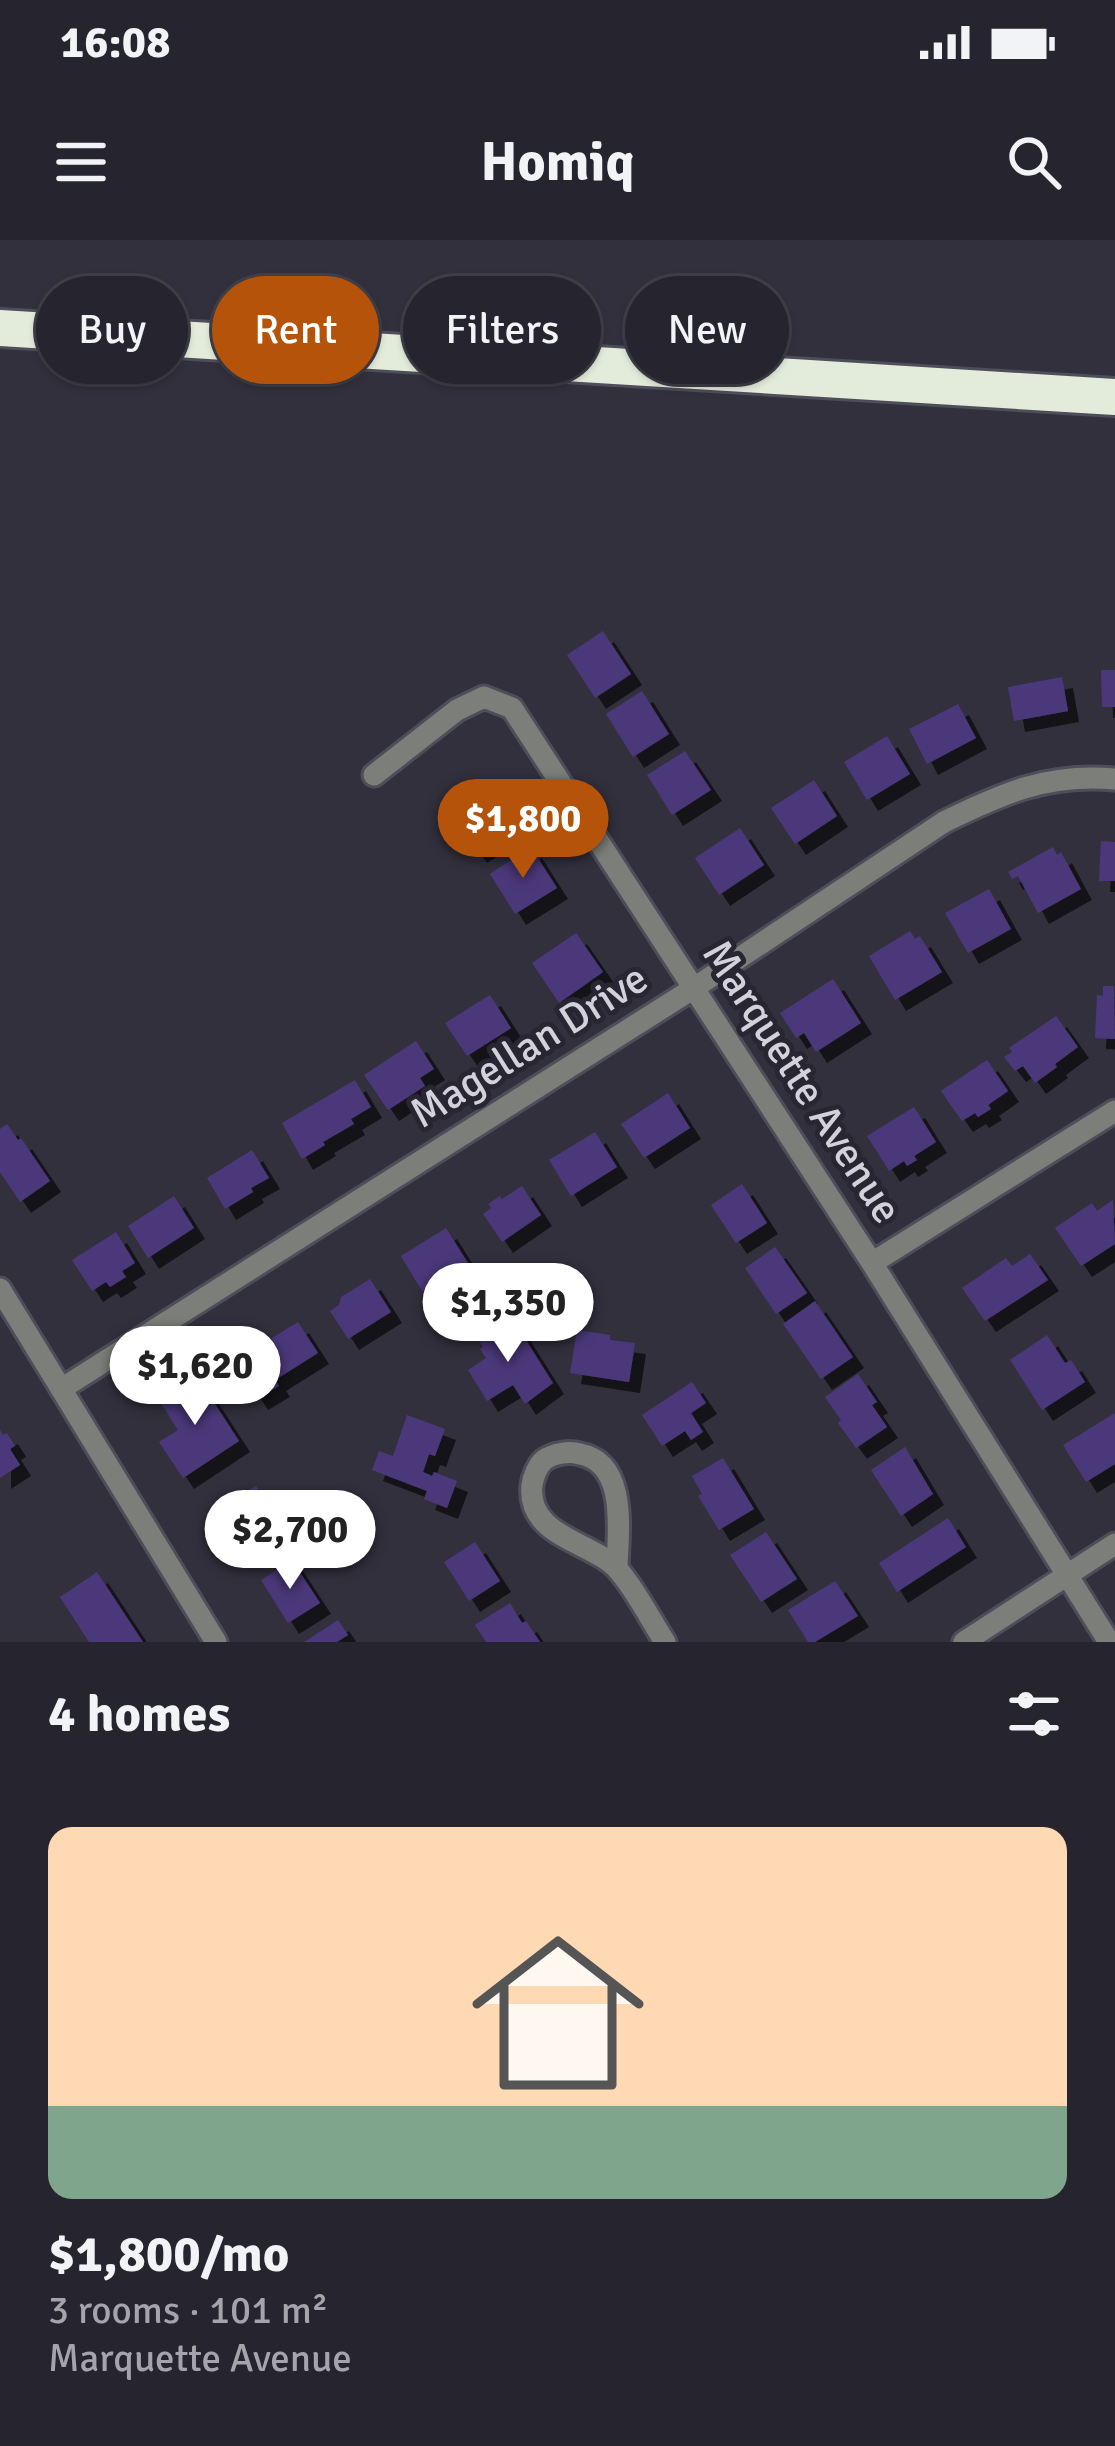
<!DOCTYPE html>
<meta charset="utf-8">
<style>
:root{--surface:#26242e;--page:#2e2c36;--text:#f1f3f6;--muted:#a4a4aa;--line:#42414a;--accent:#b45309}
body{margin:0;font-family:Signika,sans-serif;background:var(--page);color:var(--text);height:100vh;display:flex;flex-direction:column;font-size:45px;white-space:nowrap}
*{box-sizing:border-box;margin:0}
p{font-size:39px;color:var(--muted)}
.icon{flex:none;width:66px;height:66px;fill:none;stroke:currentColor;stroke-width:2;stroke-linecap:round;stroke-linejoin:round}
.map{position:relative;height:1402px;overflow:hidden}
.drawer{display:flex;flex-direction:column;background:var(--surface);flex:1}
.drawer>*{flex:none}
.guide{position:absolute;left:36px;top:36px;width:1044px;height:108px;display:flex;gap:24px}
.price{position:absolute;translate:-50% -102px;padding:0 27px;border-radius:42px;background:#fff;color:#222;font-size:39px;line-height:78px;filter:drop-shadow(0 3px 6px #0008)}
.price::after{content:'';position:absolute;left:50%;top:72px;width:36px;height:27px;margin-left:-18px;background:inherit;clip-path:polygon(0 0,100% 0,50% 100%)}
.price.on{background:var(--accent);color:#fff}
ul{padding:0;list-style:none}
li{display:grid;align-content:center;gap:24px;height:636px;padding:0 48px}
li+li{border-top:3px solid var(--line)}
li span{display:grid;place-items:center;height:372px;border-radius:24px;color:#555}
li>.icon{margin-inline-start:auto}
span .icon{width:216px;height:216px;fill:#fffc;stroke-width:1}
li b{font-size:51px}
h2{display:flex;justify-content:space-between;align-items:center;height:144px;padding:0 48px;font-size:51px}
.pill{padding:0 42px;border-radius:54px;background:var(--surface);box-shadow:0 3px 9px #0004,0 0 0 3px var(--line);font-size:42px;line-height:108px}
.pill.on{background:var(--accent);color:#fff}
.status{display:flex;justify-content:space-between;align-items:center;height:84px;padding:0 60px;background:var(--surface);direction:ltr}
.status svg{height:33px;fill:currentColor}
header{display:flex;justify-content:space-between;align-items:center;height:156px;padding:0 48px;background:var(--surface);font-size:54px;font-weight:700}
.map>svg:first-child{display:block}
.building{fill:#4b397a;filter:url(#shadow)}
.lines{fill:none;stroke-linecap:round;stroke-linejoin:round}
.street-casing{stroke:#4f4d59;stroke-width:27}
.highway-casing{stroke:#4f4d59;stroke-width:42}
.street{stroke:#7c7f79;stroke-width:21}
.highway{stroke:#e3ebdb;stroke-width:36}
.labels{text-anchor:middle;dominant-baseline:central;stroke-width:10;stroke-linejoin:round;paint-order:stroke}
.street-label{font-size:42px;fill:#d3d1da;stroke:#282632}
</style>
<div class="status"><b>16:08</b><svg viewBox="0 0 49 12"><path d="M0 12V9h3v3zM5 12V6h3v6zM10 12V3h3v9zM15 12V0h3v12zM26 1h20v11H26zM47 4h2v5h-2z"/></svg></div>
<header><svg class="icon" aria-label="menu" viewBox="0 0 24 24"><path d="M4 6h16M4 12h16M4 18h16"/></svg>Homiq<svg class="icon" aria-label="search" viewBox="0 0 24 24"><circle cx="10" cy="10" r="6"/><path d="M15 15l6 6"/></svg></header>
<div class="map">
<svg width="1115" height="1402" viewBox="0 0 1115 1402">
<defs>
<filter id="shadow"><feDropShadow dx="11" dy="11" stdDeviation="0" flood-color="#0009"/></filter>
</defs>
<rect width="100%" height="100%" fill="#32303d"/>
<!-- building -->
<path class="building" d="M603,391L631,434L595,458L567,415Z
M1101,430H1115V467H1102Z
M1062,437L1068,471L1014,481L1008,447Z
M642,451L669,494L633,517L606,474Z
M958,464L976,498L927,524L909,489Z
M887,496L910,534L867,560L844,522Z
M685,511L711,550L672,575L647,535Z
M814,540L837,576L795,604L771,568Z
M484,546L504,571L501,573L512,589L476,612L448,570Z
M740,588L764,625L719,655L695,618Z
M1101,601L1115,602V641H1099Z
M531,607L557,648L515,674L490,634Z
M1053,607L1057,615L1061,612L1081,649L1038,673L1018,636L1012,639L1008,632Z
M989,649L1011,689L968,713L945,673Z
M910,691L915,699L920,696L942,732L895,760L869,716Z
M576,693L603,732L559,763L532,723Z
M833,739L861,783L816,812L804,793L796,798L780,773Z
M1103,746H1114L1115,799L1095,798L1097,755L1103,756Z
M490,755L511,788L467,816L445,783Z
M1056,776L1078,807L1055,824L1057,827L1035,843L1023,826L1015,831L1004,817L1012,812L1009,808Z
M416,801L434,829L420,838L425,846L388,870L364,835Z
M987,820L1008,851L988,865L991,869L978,877L975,873L962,881L941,851Z
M355,840L371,867L351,879L354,884L323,902L325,905L302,919L282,883Z
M668,853L690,888L644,918L621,884Z
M914,867L936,902L914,916L917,920L907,926L904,921L889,931L867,896Z
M7,884L18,900L21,898L50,941L20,962L0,932V889Z
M595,892L617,927L571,956L549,920Z
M252,910L269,938L251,948L253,952L225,969L207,938Z
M742,944L767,983L736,1003L711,965Z
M522,946L541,975L502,1002L483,974L491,968L488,964L500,956L502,959Z
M174,956L194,988L148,1018L128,986Z
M1113,960L1115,1004L1081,1026L1055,988L1092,963L1097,971Z
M446,988L468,1023L422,1051L401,1016Z
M116,992L135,1023L122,1031L126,1037L110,1047L106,1042L92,1051L72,1020Z
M775,1007L807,1053L776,1074L745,1028Z
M1030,1014L1048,1040L985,1081L962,1048L1006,1018L1012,1026Z
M370,1039L391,1072L348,1099L330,1071L339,1065L341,1057Z
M815,1061L853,1117L821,1139L783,1084Z
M298,1082L318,1113L275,1140L279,1146L257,1159L237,1128L258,1115L254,1109Z
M492,1082L501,1096L517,1086L553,1143L525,1164L513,1145L487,1161L468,1130L486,1118L480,1109L483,1107L475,1093Z
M577,1090L610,1095V1100L635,1103L629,1142L570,1133Z
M1047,1095L1065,1123L1071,1120L1085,1142L1042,1170L1010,1120Z
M858,1134L877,1162L872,1165L887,1187L856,1208L838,1183L841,1180L825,1157Z
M197,1136L239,1201L183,1238L159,1202L178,1190L159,1160Z
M692,1142L706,1163L691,1173L703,1192L691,1200L685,1191L662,1206L642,1175Z
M1115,1173V1224L1086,1242L1063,1205Z
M407,1175L445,1189L435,1216L429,1214L423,1232L432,1236L434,1232L457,1241L447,1268L424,1259L427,1251L372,1230L379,1211L393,1216Z
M0,1190L3,1195L7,1193L15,1206L10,1209L20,1225L0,1238Z
M905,1207L933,1254L901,1276L871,1230Z
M723,1218L754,1269L719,1290L698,1256L702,1254L692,1236Z
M256,1246L280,1285L241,1310L216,1271Z
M948,1278L966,1307L897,1352L879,1323Z
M766,1292L797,1339L761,1362L730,1315Z
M475,1302L500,1341L469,1361L444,1322Z
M292,1320L320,1363L288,1383L261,1340Z
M97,1332L143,1402H89L60,1357Z
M835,1341L858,1376L815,1402H808L788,1370Z
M510,1363L522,1383L526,1381L540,1402H486L475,1385Z
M338,1380L348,1395L337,1402H304Z"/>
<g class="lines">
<defs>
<path id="street" d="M374,535L457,470L484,457L512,468L872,1023L1109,1402
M872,1023L1115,871
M0,1049L216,1402
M61,1149L694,748L944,582C1003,553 1048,533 1115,539
M617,1327C618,1292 628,1223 580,1214C569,1211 554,1213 544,1220C538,1225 533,1237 532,1245C526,1298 596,1302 619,1331C637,1352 650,1379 665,1402
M964,1402L1115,1304"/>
<path id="highway" d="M0,88L1115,157"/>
</defs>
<!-- street casing -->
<use href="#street" class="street-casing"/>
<!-- highway casing -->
<use href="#highway" class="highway-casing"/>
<!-- street -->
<use href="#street" class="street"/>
<!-- highway -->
<use href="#highway" class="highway"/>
</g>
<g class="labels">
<!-- street labels -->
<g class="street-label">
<text transform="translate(529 806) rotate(-32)">Magellan Drive</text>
<text transform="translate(802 842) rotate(57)">Marquette Avenue</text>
</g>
</g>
</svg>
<b class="price on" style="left:523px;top:641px">$1,800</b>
<b class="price" style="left:508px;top:1125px">$1,350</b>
<b class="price" style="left:195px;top:1188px">$1,620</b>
<b class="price" style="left:290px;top:1352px">$2,700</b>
<div class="guide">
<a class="pill">Buy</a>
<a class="pill on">Rent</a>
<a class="pill">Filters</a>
<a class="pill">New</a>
</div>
</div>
<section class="drawer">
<h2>4 homes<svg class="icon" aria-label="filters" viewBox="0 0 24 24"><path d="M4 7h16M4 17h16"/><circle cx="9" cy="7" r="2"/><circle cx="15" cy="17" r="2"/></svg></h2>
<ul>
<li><span style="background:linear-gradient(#ffd9b3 75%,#7fa58c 0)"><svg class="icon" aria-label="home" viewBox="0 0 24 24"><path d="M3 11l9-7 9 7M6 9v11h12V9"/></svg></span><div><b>$1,800/mo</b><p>3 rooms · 101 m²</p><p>Marquette Avenue</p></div></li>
</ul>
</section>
